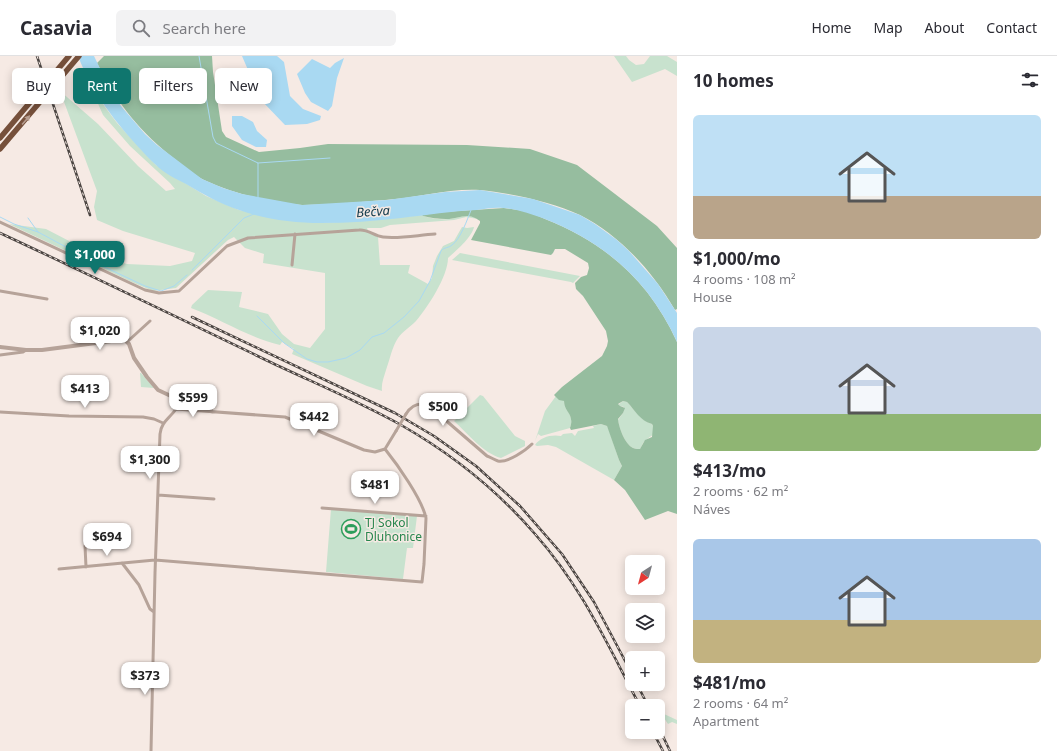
<!DOCTYPE html>
<meta charset="utf-8">
<style>
:root{--surface:#fff;--page:#f2f2f3;--text:#2b2b33;--muted:#7c7c81;--line:#e1e1e2;--accent:#0f766e}
body{margin:0;font-family:"Noto Sans",sans-serif;background:var(--page);color:var(--text);height:100vh;display:flex;flex-direction:column;font-size:15px;white-space:nowrap}
*{box-sizing:border-box;margin:0}
p{font-size:13px;color:var(--muted)}
.icon{flex:none;width:22px;height:22px;fill:none;stroke:currentColor;stroke-width:2;stroke-linecap:round;stroke-linejoin:round}
.map{position:relative;flex:1;overflow:hidden}
.drawer{display:flex;flex-direction:column;background:var(--surface);width:380px}
.drawer>*{flex:none}
.hud{position:absolute;left:12px;top:12px;width:380px;height:36px;display:flex;gap:8px}
.needle{width:26px;rotate:216deg}
.buttons{position:absolute;left:625px;top:499px;display:grid;gap:8px}
.buttons a{display:grid;place-items:center;width:40px;height:40px;border-radius:6px;background:var(--surface);box-shadow:0 2px 10px #0003;font-size:20px}
.price{position:absolute;translate:-50% -34px;padding:0 9px;border-radius:8px;background:#fff;color:#222;font-size:13px;line-height:26px;filter:drop-shadow(0 1px 2px #0008)}
.price::after{content:'';position:absolute;left:50%;top:24px;width:12px;height:9px;margin-left:-6px;background:inherit;clip-path:polygon(0 0,100% 0,50% 100%)}
.price.current{background:var(--accent);color:#fff}
ul{padding:0;list-style:none}
li{display:grid;align-content:center;gap:8px;height:212px;padding:0 16px}
li span{display:grid;place-items:center;height:124px;border-radius:6px;color:#555}
li>.icon{margin-inline-start:auto}
span .icon{width:72px;height:72px;fill:#fffc;stroke-width:1}
li b{font-size:17px}
h2{display:flex;justify-content:space-between;align-items:center;height:48px;padding:0 16px;font-size:17px}
.tag{padding:0 14px;border-radius:6px;background:var(--surface);box-shadow:0 2px 10px #0003;font-size:14px;line-height:36px}
.tag.current{background:var(--accent);color:#fff}
header{display:flex;align-items:center;gap:24px;box-sizing:border-box;height:56px;padding:0 20px;background:var(--surface);border-bottom:1px solid var(--line)}
header strong{font-size:19px}
nav{display:flex;gap:22px;margin-inline-start:auto;font-size:14px}
.search{width:280px;height:36px;background:var(--page);display:flex;align-items:center;gap:10px;box-sizing:border-box;padding:0 14px;border-radius:6px;color:var(--muted);font-size:15px}
main{display:flex;flex:1;min-height:0}
.map>svg:first-child{display:block}
.green{fill:#c8e2ce}
.forest{fill:#96bd9f;fill-rule:evenodd}
.water{fill:#a9d9f2}
.lines{fill:none;stroke-linecap:round;stroke-linejoin:round}
.stream{stroke:#a9d9f2;stroke-width:1}
.minor{stroke:#b6a399;stroke-width:3}
.tertiary{stroke:#b6a399;stroke-width:4}
.rail-casing{stroke:#4b4542;stroke-width:2.5}
.rail{stroke:#f6eae4;stroke-width:1;stroke-dasharray:3;stroke-linecap:butt}
.minor-bridge{stroke:#b6a399;stroke-width:3}
.motorway-bridge{stroke:#76503b;stroke-width:5.5}
.oneway{fill:#b69d90}
.labels{text-anchor:middle;dominant-baseline:central;stroke-width:3;stroke-linejoin:round;paint-order:stroke}
.leisure-label{font-size:12px;fill:#27864d;stroke:#f6eae4;text-anchor:start}
.water-label{font-size:13px;font-style:italic;fill:#0f384a;stroke:#f6eae4}
</style>
<header>
<strong>Casavia</strong>
<div class="search"><svg class="icon" aria-label="search" viewBox="0 0 24 24"><circle cx="10" cy="10" r="6"/><path d="M15 15l6 6"/></svg>Search here</div>
<nav><a>Home</a><a>Map</a><a>About</a><a>Contact</a></nav>
</header>
<main>
<div class="map">
<svg width="677" height="695" viewBox="0 0 677 695">
<rect width="100%" height="100%" fill="#f6eae4"/>
<!-- green -->
<path class="green" d="M614,0H626L629,4L636,9L644,8L650,0H667L677,6V20L665,13L632,26Z
M85,18L105,51L117,67L156,109L206,140L239,154L279,163L320,167L375,164L422,159L423,160C431,162 439,164 448,163C461,162 466,156 478,163L466,161L454,164L390,169L381,172H367L369,177L378,181L380,209H410L408,217L428,228L432,222L433,210L437,200L443,190L454,185L462,171L467,172L474,171C472,181 456,195 448,202C448,220 428,251 416,265C410,271 403,275 398,282C392,291 390,303 386,314C384,321 381,328 382,335L367,330L292,298L294,293L282,286L280,289C249,282 221,263 191,252L192,249L208,234L242,236L239,251L268,258L282,278L294,288L310,292L325,273V217L263,207L264,198L245,192L234,181L228,184L176,232L153,235L134,227L9,168L46,173L73,187L113,204L127,208L170,210L192,205L195,197L123,175L97,164L94,151L97,135L60,35L98,68L138,110L166,135L175,133L170,127L130,90L103,59Z
M460,197L580,220L573,227L571,226L452,204Z
M140,317H141L154,332L141,331Z
M480,339L483,340L515,380L525,385V390L501,402C483,397 468,378 454,365Z
M556,340L564,345C565,356 575,359 570,372L541,380L538,378L535,385L545,355Z
M623,345L627,346C634,353 641,365 652,368C658,381 649,379 643,387C642,389 641,392 640,393C638,393 635,393 633,392C625,388 619,372 618,364L623,357L624,351L620,350L618,349Z
M601,368L607,370L609,374L619,404L622,410L614,424L556,391L548,389L537,390L535,389C540,381 552,378 561,380L563,378L572,377L575,380L578,375L594,372L593,370Z
M331,453L417,460L413,492H407L403,523L326,516Z
M664,658L677,664V668L672,666L668,668L664,662Z"/>
<!-- forest -->
<path class="forest" d="M104,0H212L213,16L222,75L226,81L259,96L300,92L328,88L467,89L530,93L577,109L657,170L677,192V253L675,254C653,216 620,179 580,159C553,146 510,137 480,134C451,132 415,142 385,144C358,146 330,149 303,149C292,149 280,145 269,144C247,140 225,134 204,124C194,119 185,111 176,104C141,77 117,48 97,7Z
M504,152C511,153 518,154 525,155C532,157 538,160 545,163C606,187 650,226 677,286V458L668,455L645,464L625,434L614,424L622,410L619,404L607,370L601,368L571,374L570,372C575,358 564,356 564,345L559,344L554,339L562,331L602,300L607,290L608,285L606,275L583,240L576,233L575,227L581,221L587,219L589,212L588,207L565,193H555L553,197L551,199L471,184L480,167V165C466,155 461,163 446,163C438,163 431,162 423,160L422,159L442,156ZM623,345L627,346C635,354 640,365 652,368L653,370L652,381L645,384L640,393C638,393 635,393 633,392C625,388 619,372 618,363L623,357L625,352L620,350L618,348Z"/>
<!-- water -->
<path class="water" d="M78,0H94L108,29L121,50L145,78L157,89L202,123L223,132L242,138L302,149L387,144L445,136L480,134L533,143L580,159L595,168L617,184L629,195L658,228L677,257V286C650,226 606,187 545,163C531,158 518,153 503,152C494,151 486,153 477,154C452,155 427,159 401,162C375,165 348,167 321,167C294,167 264,163 239,154C220,148 203,138 186,128C176,123 164,117 156,109C151,105 147,100 143,96C116,67 92,37 78,0Z
M242,0H277L284,6L290,40L303,53L321,60L320,64L307,68L285,69L261,44Z
M344,2L337,22L332,50L328,55L311,46L305,37L297,18L312,3L330,12L335,7Z
M232,60H242L253,66L257,75L267,84L266,91H256L242,84L232,70Z"/>
<g class="lines">
<!-- stream -->
<path class="stream" d="M199,0L213,81L216,87L258,107V141
M258,107L330,102
M0,161L14,168L38,176L96,207L145,230L161,235L174,230L187,219
M28,162L38,176
M192,214L244,162L254,158
M257,260L284,287L307,303L317,306H328L346,302L360,294L372,281L384,277L404,261L419,245L430,225L441,195C444,191 449,192 452,189C460,184 468,162 471,154"/>
<!-- minor -->
<path class="minor" d="M0,166L145,234L159,237L179,235L227,190L248,182L359,174C368,173 374,180 383,181C400,183 418,179 435,178
M292,209L295,178
M0,235L47,243
M127,286L150,265
M0,299L23,296L26,294
M195,355L205,348L211,351L212,356
M0,356L69,360L143,361L154,363L163,367
M406,358C411,350 418,346 428,349L487,400C490,401 495,404 498,405C508,407 526,394 532,388
M158,439L214,443
M322,452L426,460
M85,490L86,511
M122,507L139,529L150,553L154,556
M59,513L155,504L422,526L424,508L426,462C422,443 397,408 385,393
M151,695L155,517L160,378C161,366 170,362 176,353L285,361L364,394L375,396L385,393L396,375"/>
<!-- tertiary -->
<path class="tertiary" d="M0,291L26,294H42L119,284L126,285L129,288L134,302L147,321L158,334L173,341L176,347V353"/>
<defs>
<path id="rail" d="M37,0L90,159
M0,177C90,219 179,262 268,305C312,326 358,345 401,369C452,398 497,434 535,478C582,531 607,588 640,650
M192,261L395,357L434,380L476,410L520,450L562,498L594,546L632,618
M637,628L648,650
M658,670L670,695
M653,676L663,695"/>
</defs>
<!-- rail casing -->
<use href="#rail" class="rail-casing"/>
<!-- rail -->
<use href="#rail" class="rail"/>
<!-- minor-bridge -->
<path class="minor-bridge" d="M396,375L406,358"/>
<!-- motorway-bridge -->
<path class="motorway-bridge" d="M0,82L69,0
M0,93L79,0"/>
</g>
<!-- one-way arrows -->
<defs><path id="oneway-solid" d="M-6-.8H1V-3.2L6.5 0L1 3.2V.8H-6Z"/></defs>
<use class="oneway" href="#oneway-solid" transform="translate(26 64) rotate(-49)"/>
<!-- icons -->
<defs>
<symbol id="stadium-ring" viewBox="-11 -11 22 22"><circle r="9.5" fill="#f6eae4" stroke="#2e9e5b" stroke-width="1.5"/><path d="M0-5a6.5 5 0 1 0 0 10a6.5 5 0 1 0 0-10ZM-3.5-1.8h7v3.6h-7Z" fill="#2e9e5b"/></symbol>
</defs>
<g fill-rule="evenodd">
<use href="#stadium-ring" x="340" y="462" width="22" height="22"/>
</g>
<g class="labels">
<!-- leisure labels -->
<g class="leisure-label">
<text x="365" y="466">TJ Sokol<tspan x="365" dy="14">Dluhonice</tspan></text>
</g>
<!-- water labels -->
<g class="water-label">
<text transform="translate(373 155) rotate(-4)">Bečva</text>
</g>
</g>
</svg>
<div class="buttons">
<a><svg class="needle" viewBox="-14 -14 28 28"><path d="M0-13l5 13h-10z" fill="#e53935"/><path d="M0 13l5-13h-10z" fill="#7c7c81"/></svg></a>
<a><svg class="icon" aria-label="layers" viewBox="0 0 24 24"><path d="M12 4l9 5-9 5-9-5zM3 14l9 5 9-5"/></svg></a>
<a>+</a>
<a>−</a>
</div>
<b class="price current" style="left:95px;top:219px">$1,000</b>
<b class="price" style="left:100px;top:295px">$1,020</b>
<b class="price" style="left:85px;top:353px">$413</b>
<b class="price" style="left:193px;top:362px">$599</b>
<b class="price" style="left:443px;top:371px">$500</b>
<b class="price" style="left:314px;top:381px">$442</b>
<b class="price" style="left:150px;top:424px">$1,300</b>
<b class="price" style="left:375px;top:449px">$481</b>
<b class="price" style="left:107px;top:501px">$694</b>
<b class="price" style="left:145px;top:640px">$373</b>
<div class="hud">
<a class="tag">Buy</a>
<a class="tag current">Rent</a>
<a class="tag">Filters</a>
<a class="tag">New</a>
</div>
</div>
<section class="drawer">
<h2>10 homes<svg class="icon" aria-label="filters" viewBox="0 0 24 24"><path d="M4 7h16M4 17h16"/><circle cx="9" cy="7" r="2"/><circle cx="15" cy="17" r="2"/></svg></h2>
<ul>
<li><span style="background:linear-gradient(#bfe0f5 65%,#b9a48a 0)"><svg class="icon" aria-label="home" viewBox="0 0 24 24"><path d="M3 11l9-7 9 7M6 9v11h12V9"/></svg></span><div><b>$1,000/mo</b><p>4 rooms · 108 m²</p><p>House</p></div></li>
<li><span style="background:linear-gradient(#c9d6e8 70%,#8fb573 0)"><svg class="icon" aria-label="home" viewBox="0 0 24 24"><path d="M3 11l9-7 9 7M6 9v11h12V9"/></svg></span><div><b>$413/mo</b><p>2 rooms · 62 m²</p><p>Náves</p></div></li>
<li><span style="background:linear-gradient(#a9c7e8 65%,#c2b280 0)"><svg class="icon" aria-label="home" viewBox="0 0 24 24"><path d="M3 11l9-7 9 7M6 9v11h12V9"/></svg></span><div><b>$481/mo</b><p>2 rooms · 64 m²</p><p>Apartment</p></div></li>
</ul>
</section>
</main>
